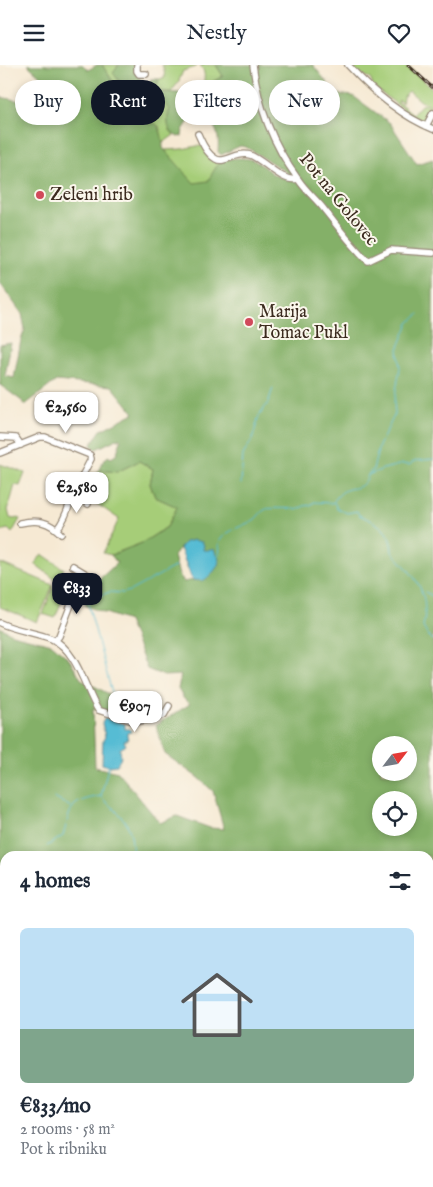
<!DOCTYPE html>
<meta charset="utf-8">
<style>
:root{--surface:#fff;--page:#f6f6f7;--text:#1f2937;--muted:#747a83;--accent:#111827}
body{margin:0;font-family:"IM FELL English",serif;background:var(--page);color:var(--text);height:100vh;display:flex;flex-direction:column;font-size:19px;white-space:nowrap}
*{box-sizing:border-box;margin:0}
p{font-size:16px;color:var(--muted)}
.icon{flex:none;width:28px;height:28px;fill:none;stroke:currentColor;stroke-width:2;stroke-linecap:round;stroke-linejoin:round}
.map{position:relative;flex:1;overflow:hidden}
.sheet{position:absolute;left:0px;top:786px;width:434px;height:336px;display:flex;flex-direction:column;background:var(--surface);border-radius:15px 15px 0 0;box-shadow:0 2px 8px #0003}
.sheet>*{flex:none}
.hud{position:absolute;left:15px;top:15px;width:404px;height:45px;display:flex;gap:10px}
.needle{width:32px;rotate:59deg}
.controls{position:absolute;left:372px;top:671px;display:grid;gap:10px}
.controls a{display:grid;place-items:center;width:45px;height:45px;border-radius:50%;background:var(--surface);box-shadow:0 2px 8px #0003;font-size:25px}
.price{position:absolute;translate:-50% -42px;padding:0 11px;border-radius:10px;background:#fff;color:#222;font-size:16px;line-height:32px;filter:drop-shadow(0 1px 2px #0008)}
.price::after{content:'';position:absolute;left:50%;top:30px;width:15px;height:11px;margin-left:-8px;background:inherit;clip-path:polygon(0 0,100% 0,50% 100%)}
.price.selected{background:var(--accent);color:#fff}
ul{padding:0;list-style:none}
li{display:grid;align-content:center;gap:10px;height:265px;padding:0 20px}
li span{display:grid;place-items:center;height:155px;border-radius:8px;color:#555}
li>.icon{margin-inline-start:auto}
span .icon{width:90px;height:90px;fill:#fffc;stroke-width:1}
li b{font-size:21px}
h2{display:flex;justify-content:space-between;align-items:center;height:60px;padding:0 20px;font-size:21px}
.chip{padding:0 18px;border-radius:22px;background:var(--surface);box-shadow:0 2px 8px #0003;font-size:18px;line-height:45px}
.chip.selected{background:var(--accent);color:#fff}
header{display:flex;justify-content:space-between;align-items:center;height:65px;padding:0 20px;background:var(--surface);font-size:22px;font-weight:600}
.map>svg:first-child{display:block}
.green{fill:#a6cd78;stroke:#707c4b}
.forest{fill:#84b068;stroke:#606d43;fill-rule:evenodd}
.water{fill:#56bcd4;stroke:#487379}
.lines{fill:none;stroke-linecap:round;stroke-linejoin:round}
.stream{stroke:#56bcd4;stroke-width:1}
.minor-casing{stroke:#988a78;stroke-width:8}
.minor{stroke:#fff;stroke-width:5.5}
.rail-casing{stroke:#3b2a1e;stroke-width:3}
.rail{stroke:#fbf7ec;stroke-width:1;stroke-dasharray:4;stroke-linecap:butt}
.poi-dot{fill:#d1495b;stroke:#fbf7ec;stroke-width:2}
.labels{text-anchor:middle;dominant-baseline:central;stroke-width:4;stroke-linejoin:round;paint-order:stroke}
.poi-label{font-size:18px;fill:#3b2a1e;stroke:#fbf7ec;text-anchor:start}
.street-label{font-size:18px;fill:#3b2a1e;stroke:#fbf7ec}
</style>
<header><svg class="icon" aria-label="menu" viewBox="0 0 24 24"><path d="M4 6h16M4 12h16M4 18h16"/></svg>Nestly<svg class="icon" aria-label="heart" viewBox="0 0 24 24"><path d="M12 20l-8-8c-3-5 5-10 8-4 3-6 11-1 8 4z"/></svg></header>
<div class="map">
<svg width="433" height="1122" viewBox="0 0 433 1122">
<rect width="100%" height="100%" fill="#fbf7ec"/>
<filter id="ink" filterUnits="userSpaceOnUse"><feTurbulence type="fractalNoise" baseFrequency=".02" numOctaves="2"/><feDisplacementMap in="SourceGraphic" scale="10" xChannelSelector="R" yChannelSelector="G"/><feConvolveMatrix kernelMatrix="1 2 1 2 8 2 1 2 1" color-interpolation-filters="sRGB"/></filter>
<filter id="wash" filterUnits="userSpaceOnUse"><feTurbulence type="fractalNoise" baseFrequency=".0096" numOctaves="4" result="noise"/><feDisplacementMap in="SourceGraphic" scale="20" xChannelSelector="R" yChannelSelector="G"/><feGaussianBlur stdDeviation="1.12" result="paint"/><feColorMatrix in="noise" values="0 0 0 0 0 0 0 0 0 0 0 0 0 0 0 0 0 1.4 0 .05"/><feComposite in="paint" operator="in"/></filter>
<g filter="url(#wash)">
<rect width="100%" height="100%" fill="#f6e9d3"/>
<!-- green -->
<path class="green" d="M102,0H119L117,1L123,21L137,23L148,22L170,44C166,55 167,60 174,70L163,78L159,61L150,59L120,27Z
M162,0H197L196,2L183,6L178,18L171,27H162L156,23L159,14L165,13L164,5Z
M200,0H216L223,11L202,23C205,14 206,7 200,0Z
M351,0H406L433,24V43L427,38L422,37L409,26L403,32L402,38L399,35L398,37L413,49L421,40L425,39L431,43L433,46L428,55L426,54L428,56L426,58L414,52L373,22C370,10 369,14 360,9C357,8 353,2 351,0Z
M197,81H202L220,97L208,116L194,119L180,104L165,85L182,84Z
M139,396L153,404L150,419L155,432L178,442L167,462L142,478L111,490L103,488L119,454L90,434L82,427L84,417L94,414L99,405L117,407Z
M0,399L25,408L20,421L15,420L8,445L10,453L14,454L18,453L20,454L12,468L8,464L0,466Z
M42,489L64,504L56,515L35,499Z
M0,498L53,520L37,557L0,542Z
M53,523L65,528L55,553L43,549Z"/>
<!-- forest -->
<path class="forest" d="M28,0H83L88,5L97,0H102L120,27L150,59L155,58C161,63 163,75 163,83L194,118L208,116C211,111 216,100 221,97C227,92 249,92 255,96C267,102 274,115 289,113L288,108L246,82L240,81L221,90L218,87C220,63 214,53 189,56L183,65L182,71L178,72C166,66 166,55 170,44L148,22L151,14H159L156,23L162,27L179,28L194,33L202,23L223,11L216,0H313L336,29L353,31L390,58L417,99L433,94V1122H0V1112L5,1110V1118H429V791H5V1070L0,1062V562L12,569L52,579L69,594L81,614L139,645L133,653L93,643L95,702L118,707L160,758L177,751L210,763L224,764L213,726L197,712L165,689L156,660L190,639L184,634L178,624L181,610L164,611L147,604L128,556L86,541L84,528L117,498L111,490L142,478L167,462L177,442L155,432L150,419L153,404L139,396L117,407L99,405L101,399L108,391L111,393L116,390L121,376L119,373L96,384L91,380L101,365L134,348L112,321L56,316L25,340L22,336L0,320V280L11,278L5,311L14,313L21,275L25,264L22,249L0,218V32L47,41L58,27ZM194,475C197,478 200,483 203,485C213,489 213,483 219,496C208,519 204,512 184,517L179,510L174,491L184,478ZM381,680H409V708H381ZM381,735H409V762H381Z
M119,0H135L144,24L123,21L113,8Z"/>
<!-- water -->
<path class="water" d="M194,475L202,477L204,480L203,485H211L214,484C215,488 219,491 219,496C218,504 209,512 203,516L193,515L191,512L180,483L185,477Z
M105,653L125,659V664H130L131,667L127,668V671L128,674L124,676L126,680L120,684L121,692L117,700L109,701L102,699L103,675L105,672L102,658Z"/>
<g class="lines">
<!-- stream -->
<path class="stream" d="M368,410L383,404L403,399L409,400L415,396L433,394
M241,419L243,390L252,375L259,351L268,338L273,323
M334,436C347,417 355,428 364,418C368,414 367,408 373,405L379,381L395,349L394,337L400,303L398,284L409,258L419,249
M217,492C223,485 216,481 221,474C226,466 245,460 254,455C258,452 261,446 266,444C268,443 294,443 297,445L304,441L311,440L314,437L331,438L334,437L337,443L347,448L357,446L359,450C377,458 391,464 392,487C414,511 431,526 423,562L427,569L433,575
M425,527L433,531
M86,535L110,527L123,528L130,526L176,501
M87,535L115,639
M109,699L101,731C105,737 110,740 115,745C131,760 133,771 132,791
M54,733L71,742
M47,781L63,771C72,741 68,737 101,731
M0,803L5,812"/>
</g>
</g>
<g filter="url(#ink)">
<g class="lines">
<defs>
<path id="minor" d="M137,0V6L139,9H146
M253,0C258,41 274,81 298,114C305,125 315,133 323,143C338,162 351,180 368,196L391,185L433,188
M348,0C371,25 401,51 433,64
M426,61L433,48
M198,69C202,78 207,89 216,94C225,99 237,86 250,90C264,95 282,118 297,114
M0,372L16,373L21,380
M0,388L40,372H45L90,390L91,394L81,413
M20,458C37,454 49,456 61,469
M57,464C70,449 69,431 81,413L78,429L82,435L88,439
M0,558C17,566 35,567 52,574C77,585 85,624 98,645L136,657L164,650L169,641
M55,576L59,571L72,537L90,517L88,510L73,501
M0,920L5,925
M0,1012L3,1015L2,1018L0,1019
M235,1122L237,1118"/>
</defs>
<!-- minor casing -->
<use href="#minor" class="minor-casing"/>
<!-- minor -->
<use href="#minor" class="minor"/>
<defs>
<path id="rail" d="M408,0L433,23"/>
</defs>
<!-- rail casing -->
<use href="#rail" class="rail-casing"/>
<!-- rail -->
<use href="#rail" class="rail"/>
</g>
</g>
<!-- markers -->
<g class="poi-dot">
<circle cx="40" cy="130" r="5"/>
<circle cx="249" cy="257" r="5"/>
</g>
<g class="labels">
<!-- poi labels -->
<g class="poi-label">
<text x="50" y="130">Zeleni hrib</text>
<text x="259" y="247">Marija<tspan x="259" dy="21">Tomac Pukl</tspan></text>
</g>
<!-- street labels -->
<g class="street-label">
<text transform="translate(338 135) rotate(51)">Pot na Golovec</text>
</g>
</g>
</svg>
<div class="controls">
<a><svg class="needle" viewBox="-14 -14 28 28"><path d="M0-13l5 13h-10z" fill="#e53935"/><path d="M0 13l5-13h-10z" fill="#747a83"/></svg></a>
<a><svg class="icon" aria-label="locate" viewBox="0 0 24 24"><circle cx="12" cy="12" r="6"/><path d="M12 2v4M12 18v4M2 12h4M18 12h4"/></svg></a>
</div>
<b class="price" style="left:66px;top:369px">€2,560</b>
<b class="price" style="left:77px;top:449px">€2,580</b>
<b class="price selected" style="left:77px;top:550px">€833</b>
<b class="price" style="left:135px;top:668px">€907</b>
<div class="hud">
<a class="chip">Buy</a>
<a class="chip selected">Rent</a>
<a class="chip">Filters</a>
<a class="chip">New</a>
</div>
<section class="sheet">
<h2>4 homes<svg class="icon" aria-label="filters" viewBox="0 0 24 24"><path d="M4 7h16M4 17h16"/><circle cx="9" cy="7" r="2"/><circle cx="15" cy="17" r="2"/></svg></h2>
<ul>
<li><span style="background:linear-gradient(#bfe0f5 65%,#7fa58c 0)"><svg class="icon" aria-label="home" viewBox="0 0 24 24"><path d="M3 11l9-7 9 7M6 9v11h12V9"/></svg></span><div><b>€833/mo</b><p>2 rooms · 58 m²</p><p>Pot k ribniku</p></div></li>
</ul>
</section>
</div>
